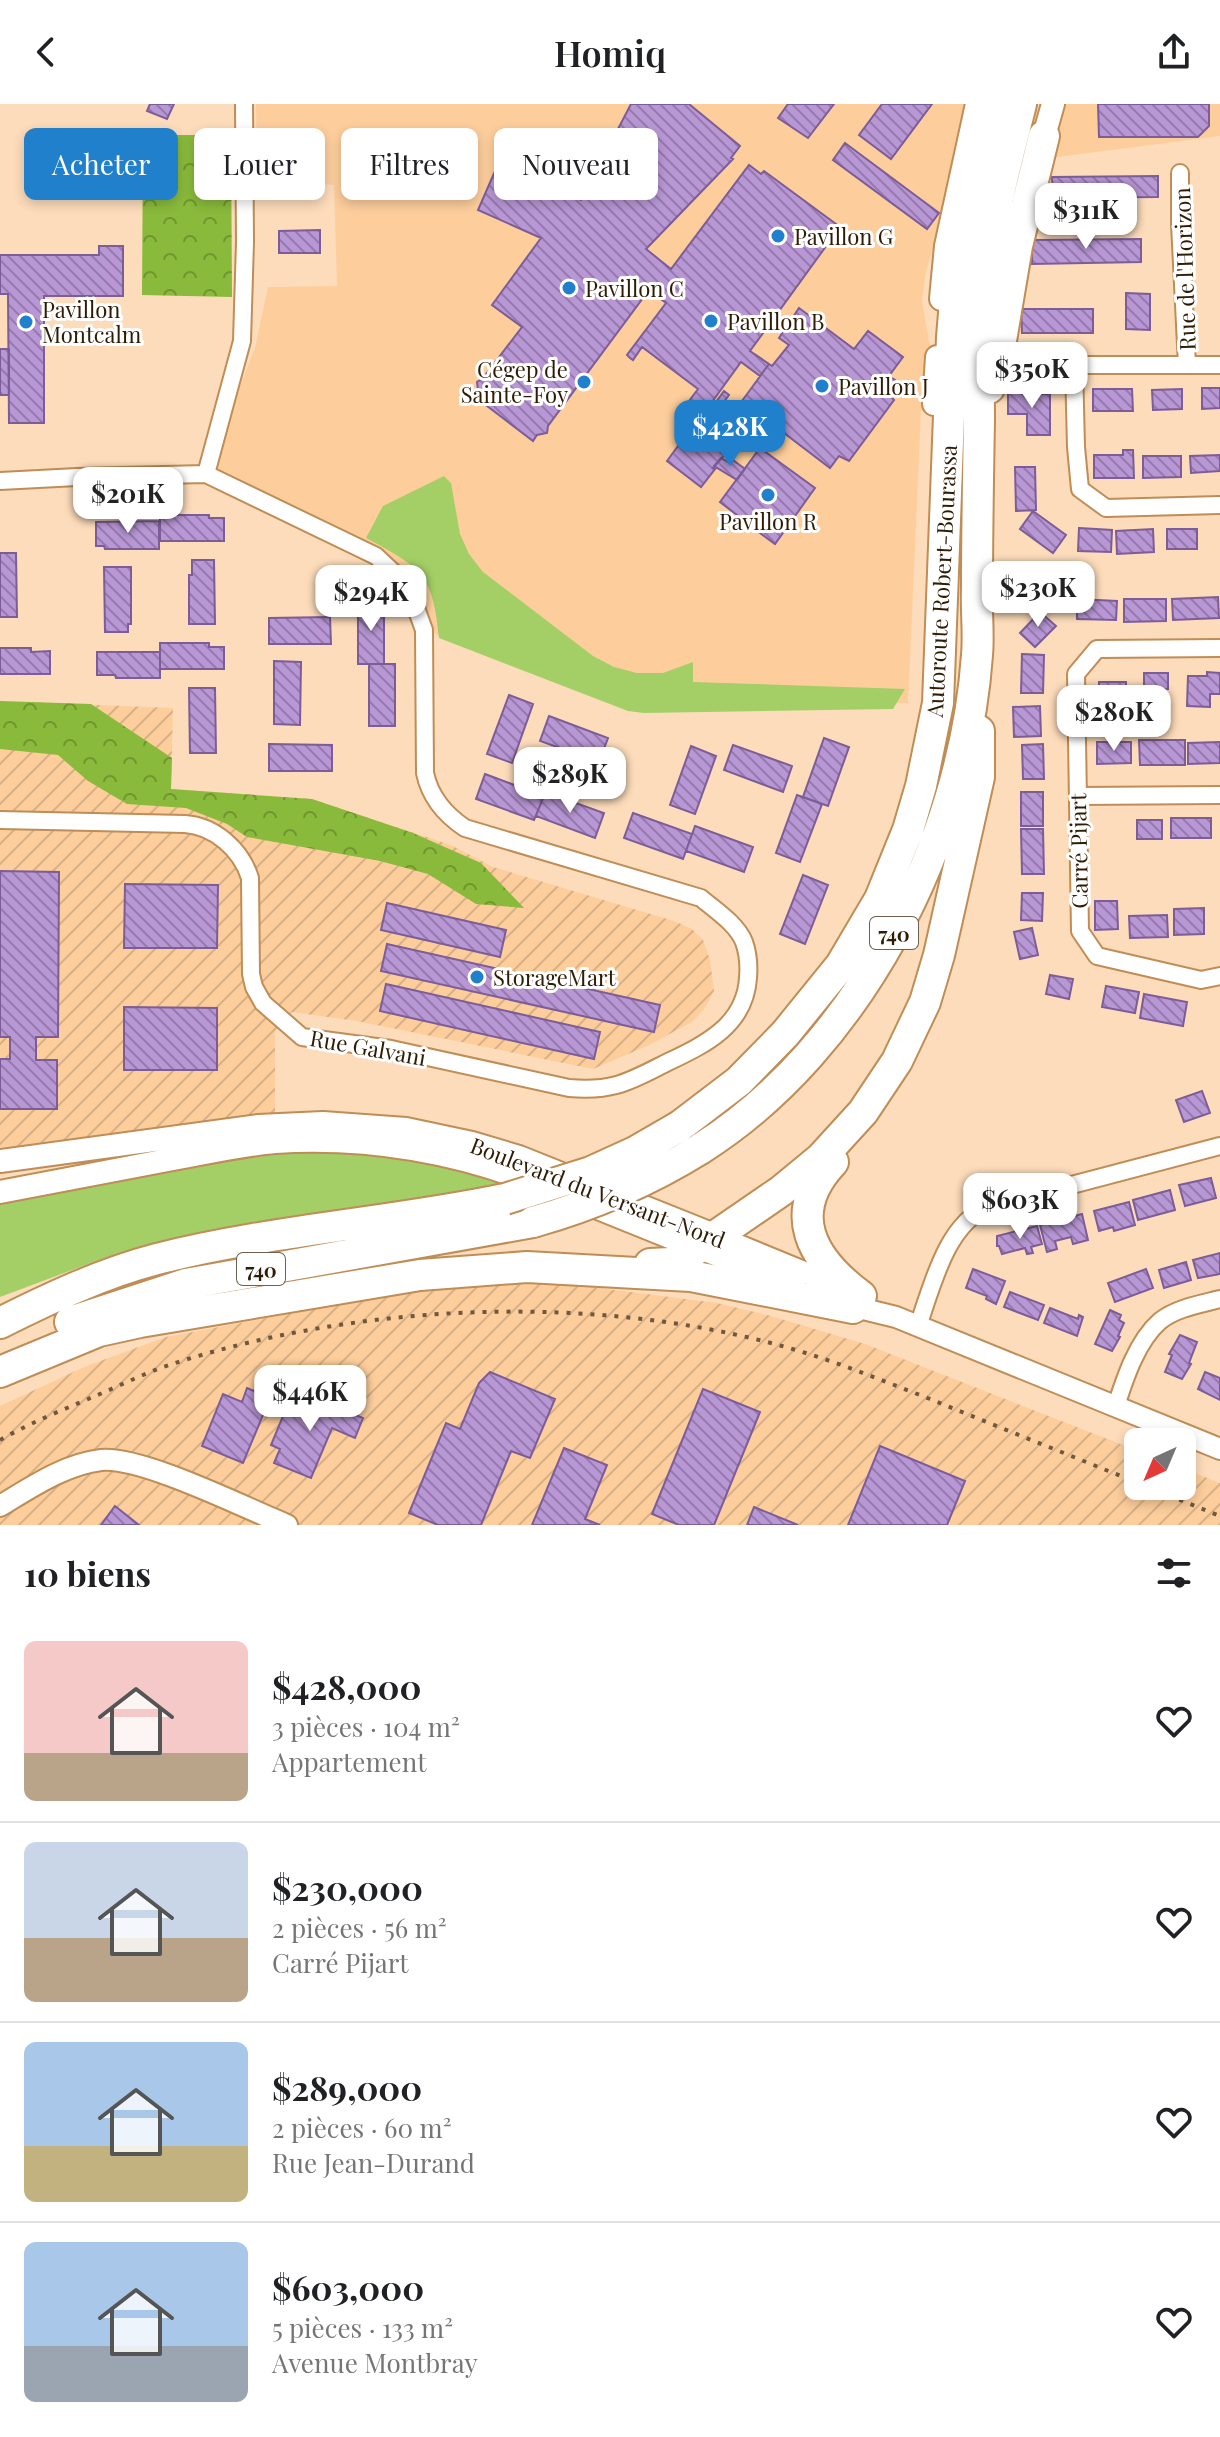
<!DOCTYPE html>
<html lang="fr">
<meta charset="utf-8">
<style>
:root{--surface:#fff;--page:#f6f6f6;--text:#202124;--muted:#757577;--line:#e0e0e0;--accent:#2080cc}
body{margin:0;font-family:"Playfair Display",serif;background:var(--page);color:var(--text);height:100vh;display:flex;flex-direction:column;font-size:30px;white-space:nowrap}
*{box-sizing:border-box;margin:0}
p{font-size:26px;color:var(--muted)}
.icon{flex:none;width:44px;height:44px;fill:none;stroke:currentColor;stroke-width:2;stroke-linecap:round;stroke-linejoin:round}
.map{position:relative;height:1421px;overflow:hidden}
.panel{display:flex;flex-direction:column;background:var(--surface);flex:1}
.panel>*{flex:none}
.hud{position:absolute;left:24px;top:24px;width:800px;height:72px;display:flex;gap:16px}
.needle{width:52px;rotate:224deg}
.controls{position:absolute;left:1124px;top:1324px;display:grid;gap:16px}
.controls a{display:grid;place-items:center;width:72px;height:72px;border-radius:12px;background:var(--surface);box-shadow:0 4px 12px #0003;font-size:40px}
.price{position:absolute;translate:-50% -68px;padding:0 18px;border-radius:16px;background:#fff;color:#222;font-size:26px;line-height:52px;filter:drop-shadow(0 2px 4px #0008)}
.price::after{content:'';position:absolute;left:50%;top:48px;width:24px;height:18px;margin-left:-12px;background:inherit;clip-path:polygon(0 0,100% 0,50% 100%)}
.price.active{background:var(--accent);color:#fff}
ul{padding:0;list-style:none}
li{display:flex;align-items:center;gap:24px;height:200px;padding:0 24px}
li+li{border-top:2px solid var(--line)}
li span{display:grid;place-items:center;flex:none;width:224px;height:160px;border-radius:12px;color:#555}
li>.icon{margin-inline-start:auto}
span .icon{width:96px;height:96px;fill:#fffc;stroke-width:1}
li b{font-size:34px}
h2{display:flex;justify-content:space-between;align-items:center;height:96px;padding:0 24px;font-size:34px}
.tag{padding:0 28px;border-radius:12px;background:var(--surface);box-shadow:0 4px 12px #0003;font-size:28px;line-height:72px}
.tag.active{background:var(--accent);color:#fff}
header{display:flex;justify-content:space-between;align-items:center;height:104px;padding:0 24px;background:var(--surface);font-size:36px;font-weight:600}
.map>svg:first-child{display:block}
.built{fill:#fdce9c}
.industrial{fill:url(#industrial-furrows)}
.green{fill:#a3cf66}
.forest{fill:url(#forest-crowns)}
.building{fill:url(#building-back-hatch);stroke:#7c5d97;stroke-width:2}
.lines{fill:none;stroke-linecap:round;stroke-linejoin:round}
.minor-casing{stroke:#bf8d55;stroke-width:20}
.tertiary-casing{stroke:#bf8d55;stroke-width:24}
.secondary-casing{stroke:#bf8d55;stroke-width:26}
.motorway-casing{stroke:#bf8d55;stroke-width:34}
.minor{stroke:#fff;stroke-width:16}
.tertiary{stroke:#fff;stroke-width:20}
.secondary{stroke:#fff;stroke-width:22}
.motorway{stroke:#fff;stroke-width:30}
.rail{stroke:#6f583d;stroke-width:4;stroke-dasharray:4 8;stroke-linecap:butt}
.motorway-bridge-casing{stroke:#bf8d55;stroke-width:34;stroke-linecap:butt}
.motorway-bridge{stroke:#fff;stroke-width:30}
.poi-dot{fill:#2080cc;stroke:#fff;stroke-width:3}
.labels{text-anchor:middle;dominant-baseline:central;stroke-width:6;stroke-linejoin:round;paint-order:stroke}
.shield{fill:#fff;stroke:#6d604f;stroke-width:2}
.shield-label{font-size:20px;font-weight:bold;fill:#2f1c04}
.poi-label{font-size:22px;fill:#2f1c04;stroke:#fff;text-anchor:start}
.street-label{font-size:22px;fill:#2f1c04;stroke:#fff}
</style>
<header><svg class="icon" aria-label="back" viewBox="0 0 24 24"><path d="M15 5l-7 7 7 7"/></svg>Homiq<svg class="icon" aria-label="share" viewBox="0 0 24 24"><path d="M12 15V3M7 8l5-5 5 5M5 13v7h14v-7"/></svg></header>
<div class="map">
<svg width="1220" height="1421" viewBox="0 0 1220 1421">
<defs>
<pattern id="industrial-furrows" width="10" height="10" patternUnits="userSpaceOnUse" patternTransform="scale(2)"><rect width="10" height="10" fill="#fdce9c"/><path d="M-1 1l2-2M0 10L10 0M9 11l2-2" fill="none" stroke="#d9b085"/></pattern>
<pattern id="forest-crowns" width="20" height="18" patternUnits="userSpaceOnUse" patternTransform="scale(2)"><rect width="20" height="18" fill="#89ba3b"/><path d="M2 6a3 3 0 1 1 6 0M12 15a3 3 0 1 1 6 0" fill="none" stroke="#70962f"/></pattern>
<pattern id="building-back-hatch" width="6" height="6" patternUnits="userSpaceOnUse" patternTransform="scale(2)"><rect width="6" height="6" fill="#b897d5"/><path d="M-1 5l2 2M0 0l6 6M5-1l2 2" fill="none" stroke="#967aab"/></pattern>
</defs>
<rect width="100%" height="100%" fill="#fddcbb"/>
<!-- built -->
<path class="built" d="M256,0H965L941,120L926,167L922,197L931,249L921,306L908,599L632,598L424,526L408,482L376,452L206,370L255,244L268,183L337,182L334,81L261,75L257,69Z
M1052,0H1220V32L1042,55Z"/>
<!-- industrial -->
<path class="industrial" d="M0,597L173,604L171,685L312,695L451,741L493,763L674,817L692,825L703,836L710,856L714,887L705,904L692,918L647,942L593,965L357,917L292,908L275,927V1012L30,1042L0,1043Z
M530,1179L583,1182L717,1199L771,1212L865,1240L1138,1347V1382H1182V1364L1220,1379V1421H0V1302L84,1263L166,1233L431,1183Z"/>
<!-- green -->
<path class="green" d="M444,372L451,379L460,430L469,450L483,468L593,552L614,563L637,569H663L693,558V578L905,585L893,605L644,609L628,607L439,534C433,469 421,464 366,434L383,402Z
M318,1046L356,1048L441,1059L507,1079L506,1082L187,1131L115,1150L0,1193V1097C105,1078 211,1052 318,1046Z"/>
<!-- forest -->
<path class="forest" d="M143,31H231L232,193L142,191Z
M0,597L91,600L172,654L171,685L312,695L413,729L481,759L524,804L476,800L428,770L380,757L247,733L227,720L186,704L127,700L88,677L58,651L0,645Z"/>
<!-- building -->
<path class="building" d="M150,0H174L167,15L147,7Z
M631,0H689L740,42L731,54L733,55L646,145L671,165L749,61L761,70L764,67L840,123L750,247L769,260L760,272L741,258L704,309L689,297L698,285L642,243L633,256L630,254L627,251L666,199L649,186L548,322L547,329L537,331L533,337L474,292L478,287L477,278L483,274L522,223L492,201L541,134L478,106L495,67L527,40L567,89L581,96Z
M788,0H834L808,34L778,14Z
M882,0H932L891,55L859,31Z
M1098,0H1209V22L1198,33H1099Z
M845,39L939,109L927,125L833,56Z
M1158,72V93L1053,94L1052,73Z
M320,126V149H279V127Z
M1141,135V158L1032,160V136Z
M99,142H123V192H44V319H9L8,190H0V151H99Z
M1126,189L1150,190V226L1126,225Z
M799,204L854,245L868,227L903,253L889,272L895,276L887,288L894,296L849,357L839,352L830,364L742,297L769,260L772,262L789,241L779,234Z
M1021,205H1093V229H1022Z
M0,245H9V291H0Z
M1202,284H1220V304L1202,305Z
M1093,285H1132L1133,307H1093Z
M1182,285V305L1153,306L1152,286Z
M724,287L729,291L713,313L708,309Z
M1008,287H1043V290H1050V331H1027V310H1008Z
M687,313L730,345L713,364L715,365L701,383L667,357L686,331L678,325Z
M760,344L815,384L775,440L756,426L759,422L757,420L754,424L720,398Z
M1123,346H1133L1134,374H1094V351H1123Z
M1220,351V367L1191,369L1190,352Z
M1143,352H1181V373L1143,374Z
M721,354L730,359L733,356L745,365L737,376L714,362Z
M1015,363H1035L1036,406L1016,407Z
M1033,407L1066,431L1053,449L1020,425Z
M160,411H209V414H224V437H160Z
M159,417V445H105L104,442H96V418Z
M1079,424L1112,426L1111,448L1078,447Z
M1153,425L1154,448L1117,450L1116,427Z
M1167,425H1197V445H1167Z
M0,449H16L17,513H0Z
M192,456H214L215,520H189V471H192Z
M104,463H131V520H128V528H105Z
M1218,493L1219,514L1173,516L1172,495Z
M1077,495L1117,497L1116,516L1077,515Z
M1124,495H1166V517L1124,518Z
M384,497V560H358V498Z
M1040,508L1056,522L1035,543L1020,529Z
M330,513L331,540H269V514Z
M160,539H209V543H224V565H160Z
M0,544H31V548L50,547V570H0Z
M97,548H160V574H116L115,571H97Z
M1022,550L1044,551L1043,589H1021Z
M274,557L301,558L300,621L274,620Z
M369,560H395V622H369Z
M1207,568L1220,569V590H1210V603L1187,602L1188,572H1207Z
M1144,569H1168V585L1144,586Z
M1099,578H1126V596H1099Z
M189,584H215L216,649H190Z
M509,591L533,600L512,659L487,650Z
M1040,602L1041,632L1014,633L1013,603Z
M549,612L608,634L599,658L540,637Z
M824,634L849,643L828,702L803,693Z
M1139,636H1185V661H1140Z
M1097,638H1131V659L1097,660Z
M1220,638V659L1188,660V639Z
M269,640L332,641V667H269Z
M1043,640L1044,675H1023L1022,641Z
M733,641L792,662L783,688L724,666Z
M691,642L716,652L695,710L670,701Z
M485,670L544,692L534,716L476,695Z
M545,688L604,709L595,734L536,712Z
M1021,688H1043V722H1021Z
M797,691L822,700L800,758L776,749Z
M633,709L692,730L683,755L624,734Z
M1171,714H1211V734H1171Z
M1137,716H1162V735H1137Z
M695,722L753,743L744,768L686,747Z
M1021,725H1043L1044,770H1022Z
M0,767L59,768L58,933H36V956H57V1005H0V955H10V933H0Z
M803,771L828,781L805,840L780,830Z
M125,780L218,781L217,844H124Z
M1022,789H1043L1042,817L1021,816Z
M1095,797H1117L1118,825L1095,826Z
M387,799L506,826L500,853L381,826Z
M1204,804V830L1174,831V805Z
M1167,811L1168,833L1130,834L1129,812Z
M1032,824L1038,851L1020,855L1014,828Z
M387,840L660,901L654,928L381,867Z
M1050,871L1073,875L1069,895L1046,890Z
M386,880L600,928L594,955L380,907Z
M1106,882L1139,888L1135,909L1102,903Z
M1144,890L1187,898L1183,922L1140,914Z
M124,903L217,904V966H124Z
M1202,987L1210,1009L1184,1018L1176,996Z
M1211,1074L1216,1094L1185,1102L1179,1081Z
M1170,1086L1175,1106L1138,1116L1133,1096Z
M1129,1098L1135,1121L1114,1127L1113,1123L1099,1127L1094,1107Z
M1082,1110L1088,1136L1073,1140L1071,1133L1055,1137L1057,1145L1047,1148L1040,1121Z
M1037,1122L1042,1140L1031,1143L1033,1149L1027,1150L1025,1144L1002,1150L999,1142H997V1132Z
M1220,1149V1170L1198,1174L1193,1156Z
M1186,1158L1191,1176L1164,1184L1159,1166Z
M973,1165L1005,1177L996,1200L986,1195L987,1192L966,1184Z
M1146,1165L1153,1184L1115,1198L1108,1179Z
M1010,1188L1044,1201L1038,1216L1004,1203Z
M1050,1204L1078,1215L1079,1211L1083,1213L1077,1232L1044,1219Z
M1110,1206L1121,1211L1119,1216L1124,1219L1118,1232L1120,1233L1112,1247L1095,1240Z
M1180,1231L1197,1238L1189,1259L1191,1260L1182,1275L1165,1268L1172,1251L1169,1250Z
M490,1268L555,1295L530,1354L511,1347L481,1421H438L409,1409L446,1319L460,1325L479,1279Z
M1205,1268L1220,1274V1296L1198,1285Z
M247,1284L270,1294L243,1359L202,1342L223,1290L242,1298Z
M703,1285L760,1308L714,1421H679L652,1410Z
M303,1289L363,1314L355,1334L332,1324L311,1374L274,1359L280,1345L271,1341L288,1300L297,1304Z
M880,1342L965,1377L947,1421H848Z
M564,1344L607,1361L585,1415L600,1421H532Z
M115,1402L139,1421H101Z
M754,1403L798,1421H747Z"/>
<g class="lines">
<defs>
<path id="minor" d="M1180,69V120L1187,261
M1012,261H1220
M1074,262L1076,343L1080,385L1106,404L1220,401
M206,370L242,237L245,138L244,0
M0,377L77,373L206,370L376,452L408,482L424,526L425,669C430,693 444,710 465,724L701,794C715,806 737,820 744,838C748,849 749,862 748,874C745,921 706,940 668,958C630,977 614,988 569,984L391,945L302,933L263,899L254,883L251,870L250,774C241,745 214,722 185,720L0,716
M1220,544L1097,545L1076,570L1080,827L1097,852L1201,876L1220,872
M1078,692L1220,691
M918,1222C932,1183 946,1120 988,1103L1220,1042
M1116,1302C1125,1274 1137,1237 1160,1217C1176,1204 1201,1200 1220,1195"/>
<path id="tertiary" d="M714,1131L843,1184
M697,1144L795,1182
M843,1200L896,1213L1220,1345
M0,1402C30,1384 65,1360 101,1356C142,1352 245,1404 287,1421"/>
<path id="secondary" d="M1044,32L1053,0
M941,195L946,142L977,0
M934,300L937,253
M0,1057L258,1022L323,1019L406,1025L472,1039L519,1053L714,1131
M0,1088C58,1077 115,1066 173,1055C207,1049 241,1041 275,1038C370,1032 460,1048 548,1084
M583,1098L697,1144"/>
<path id="motorway" d="M989,284L997,260L1017,142L1044,32
M680,1022L739,977L785,930L841,861L880,795L908,726L921,682L938,599L952,233L957,174L994,0
M700,1045C860,944 964,737 977,551C979,529 976,507 977,485C977,428 978,372 979,316C979,276 977,235 981,195C987,129 1005,64 1021,0
M833,1058C785,1109 811,1155 861,1192
M650,1160L670,1159L682,1155L781,1087L821,1054L863,1008L897,957L925,898L939,851L979,673V627
M70,1218L186,1180L533,1118
M0,1219C50,1194 103,1169 157,1155C271,1126 390,1119 505,1095
M0,1268L99,1227L140,1218L420,1171L527,1163L691,1172L853,1204"/>
</defs>
<!-- minor casing -->
<use href="#minor" class="minor-casing"/>
<!-- tertiary casing -->
<use href="#tertiary" class="tertiary-casing"/>
<!-- secondary casing -->
<use href="#secondary" class="secondary-casing"/>
<!-- motorway casing -->
<use href="#motorway" class="motorway-casing"/>
<!-- minor -->
<use href="#minor" class="minor"/>
<!-- tertiary -->
<use href="#tertiary" class="tertiary"/>
<!-- secondary -->
<use href="#secondary" class="secondary"/>
<!-- motorway -->
<use href="#motorway" class="motorway"/>
<!-- rail -->
<path class="rail" d="M0,1336C30,1319 62,1306 93,1293C119,1282 145,1269 172,1260C361,1199 590,1189 782,1242C833,1256 881,1276 930,1295C999,1323 1069,1351 1138,1379
M1146,1382L1220,1412"/>
<defs>
<path id="motorway-bridge" d="M505,1095L591,1068L635,1048L680,1022
M533,1118C593,1101 647,1078 700,1045"/>
</defs>
<!-- motorway-bridge casing -->
<use href="#motorway-bridge" class="motorway-bridge-casing"/>
<!-- motorway-bridge -->
<use href="#motorway-bridge" class="motorway-bridge"/>
</g>
<!-- markers -->
<g class="poi-dot">
<circle cx="778" cy="132" r="8"/>
<circle cx="569" cy="184" r="8"/>
<circle cx="711" cy="217" r="8"/>
<circle cx="26" cy="218" r="8"/>
<circle cx="584" cy="278" r="8"/>
<circle cx="822" cy="282" r="8"/>
<circle cx="768" cy="391" r="8"/>
<circle cx="477" cy="873" r="8"/>
</g>
<g class="labels">
<!-- shield labels -->
<g class="shield">
<rect x="870" y="813" width="48" height="32" rx="6"/>
<rect x="237" y="1149" width="48" height="32" rx="6"/>
</g>
<g class="shield-label">
<text x="894" y="829">740</text>
<text x="261" y="1165">740</text>
</g>
<!-- poi labels -->
<g class="poi-label">
<text x="794" y="132">Pavillon G</text>
<text x="585" y="184">Pavillon C</text>
<text x="42" y="205">Pavillon<tspan x="42" dy="25">Montcalm</tspan></text>
<text x="727" y="217">Pavillon B</text>
<text x="568" y="265" text-anchor="end">Cégep de<tspan x="568" dy="25">Sainte-Foy</tspan></text>
<text x="838" y="282">Pavillon J</text>
<text x="768" y="417" text-anchor="middle">Pavillon R</text>
<text x="493" y="873">StorageMart</text>
</g>
<!-- street labels -->
<g class="street-label">
<text transform="translate(1184 165) rotate(-92)">Rue de l'Horizon</text>
<text transform="translate(941 477) rotate(-87)">Autoroute Robert-Bourassa</text>
<text transform="translate(1078 747) rotate(-91)">Carré Pijart</text>
<text transform="translate(368 943) rotate(10)">Rue Galvani</text>
<text transform="translate(598 1088) rotate(21)">Boulevard du Versant-Nord</text>
</g>
</g>
</svg>
<div class="controls">
<a><svg class="needle" viewBox="-14 -14 28 28"><path d="M0-13l5 13h-10z" fill="#e53935"/><path d="M0 13l5-13h-10z" fill="#757577"/></svg></a>
</div>
<b class="price" style="left:1086px;top:147px">$311K</b>
<b class="price" style="left:1032px;top:306px">$350K</b>
<b class="price active" style="left:730px;top:364px">$428K</b>
<b class="price" style="left:128px;top:431px">$201K</b>
<b class="price" style="left:1038px;top:525px">$230K</b>
<b class="price" style="left:371px;top:529px">$294K</b>
<b class="price" style="left:1114px;top:649px">$280K</b>
<b class="price" style="left:570px;top:711px">$289K</b>
<b class="price" style="left:1020px;top:1137px">$603K</b>
<b class="price" style="left:310px;top:1329px">$446K</b>
<div class="hud">
<a class="tag active">Acheter</a>
<a class="tag">Louer</a>
<a class="tag">Filtres</a>
<a class="tag">Nouveau</a>
</div>
</div>
<section class="panel">
<h2>10 biens<svg class="icon" aria-label="filters" viewBox="0 0 24 24"><path d="M4 7h16M4 17h16"/><circle cx="9" cy="7" r="2"/><circle cx="15" cy="17" r="2"/></svg></h2>
<ul>
<li><span style="background:linear-gradient(#f6c9c9 70%,#b9a48a 0)"><svg class="icon" aria-label="home" viewBox="0 0 24 24"><path d="M3 11l9-7 9 7M6 9v11h12V9"/></svg></span><div><b>$428,000</b><p>3 pièces · 104 m²</p><p>Appartement</p></div><svg class="icon" aria-label="heart" viewBox="0 0 24 24"><path d="M12 20l-8-8c-3-5 5-10 8-4 3-6 11-1 8 4z"/></svg></li>
<li><span style="background:linear-gradient(#c9d6e8 60%,#b9a48a 0)"><svg class="icon" aria-label="home" viewBox="0 0 24 24"><path d="M3 11l9-7 9 7M6 9v11h12V9"/></svg></span><div><b>$230,000</b><p>2 pièces · 56 m²</p><p>Carré Pijart</p></div><svg class="icon" aria-label="heart" viewBox="0 0 24 24"><path d="M12 20l-8-8c-3-5 5-10 8-4 3-6 11-1 8 4z"/></svg></li>
<li><span style="background:linear-gradient(#a9c7e8 65%,#c2b280 0)"><svg class="icon" aria-label="home" viewBox="0 0 24 24"><path d="M3 11l9-7 9 7M6 9v11h12V9"/></svg></span><div><b>$289,000</b><p>2 pièces · 60 m²</p><p>Rue Jean-Durand</p></div><svg class="icon" aria-label="heart" viewBox="0 0 24 24"><path d="M12 20l-8-8c-3-5 5-10 8-4 3-6 11-1 8 4z"/></svg></li>
<li><span style="background:linear-gradient(#a9c7e8 65%,#9aa5b1 0)"><svg class="icon" aria-label="home" viewBox="0 0 24 24"><path d="M3 11l9-7 9 7M6 9v11h12V9"/></svg></span><div><b>$603,000</b><p>5 pièces · 133 m²</p><p>Avenue Montbray</p></div><svg class="icon" aria-label="heart" viewBox="0 0 24 24"><path d="M12 20l-8-8c-3-5 5-10 8-4 3-6 11-1 8 4z"/></svg></li>
</ul>
</section>
